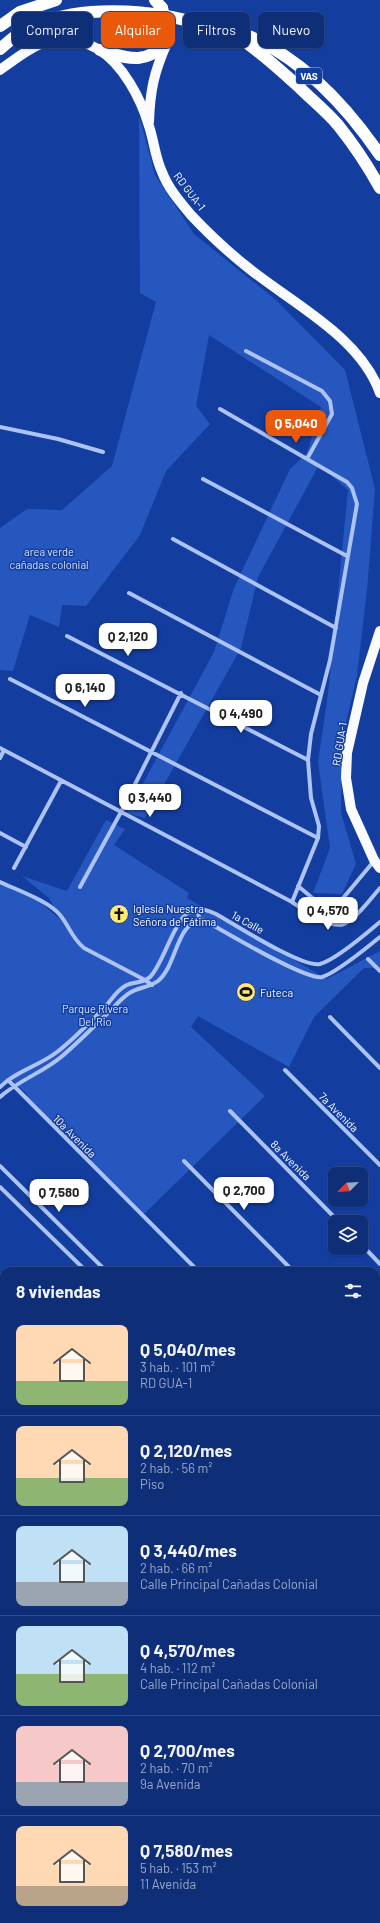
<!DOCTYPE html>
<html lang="es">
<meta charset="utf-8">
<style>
:root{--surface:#0e2e78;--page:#17367d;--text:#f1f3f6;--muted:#9ba8c6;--line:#2e4a8a;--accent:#ea580c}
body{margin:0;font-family:Barlow,sans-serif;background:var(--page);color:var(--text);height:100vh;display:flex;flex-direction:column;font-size:15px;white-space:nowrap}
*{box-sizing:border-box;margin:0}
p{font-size:13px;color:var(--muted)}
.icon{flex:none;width:22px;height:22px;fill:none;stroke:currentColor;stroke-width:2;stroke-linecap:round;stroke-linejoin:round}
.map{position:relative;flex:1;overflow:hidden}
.side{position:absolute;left:0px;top:1267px;width:380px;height:656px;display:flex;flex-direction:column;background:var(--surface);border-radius:12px 12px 0 0;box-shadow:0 1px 3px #0004,0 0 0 1px var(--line)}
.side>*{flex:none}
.banner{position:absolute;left:12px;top:12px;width:356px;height:36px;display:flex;gap:8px}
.needle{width:26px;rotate:246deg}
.fabs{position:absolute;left:328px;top:1167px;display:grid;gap:8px}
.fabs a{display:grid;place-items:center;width:40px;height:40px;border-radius:8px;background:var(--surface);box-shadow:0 1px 3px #0004,0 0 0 1px var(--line);font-size:20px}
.price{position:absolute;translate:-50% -34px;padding:0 9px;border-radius:8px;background:#fff;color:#222;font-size:13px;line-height:26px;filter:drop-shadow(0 1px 2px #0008)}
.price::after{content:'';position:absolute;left:50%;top:24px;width:12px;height:9px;margin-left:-6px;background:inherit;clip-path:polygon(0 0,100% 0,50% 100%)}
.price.current{background:var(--accent);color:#fff}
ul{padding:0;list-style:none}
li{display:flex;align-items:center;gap:12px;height:100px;padding:0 16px}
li+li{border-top:1px solid var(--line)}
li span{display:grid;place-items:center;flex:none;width:112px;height:80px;border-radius:8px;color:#555}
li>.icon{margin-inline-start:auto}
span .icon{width:48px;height:48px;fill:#fffc;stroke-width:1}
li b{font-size:17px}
h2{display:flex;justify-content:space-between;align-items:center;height:48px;padding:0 16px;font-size:17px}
.pill{padding:0 14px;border-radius:8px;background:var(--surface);box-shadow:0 1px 3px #0004,0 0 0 1px var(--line);font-size:14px;line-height:36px}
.pill.current{background:var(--accent);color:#fff}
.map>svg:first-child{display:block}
.green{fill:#2657bf}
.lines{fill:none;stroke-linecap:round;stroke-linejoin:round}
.river{stroke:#24448e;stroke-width:20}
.street{stroke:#acc3f4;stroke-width:4}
.primary{stroke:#fafbff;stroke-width:10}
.highway{stroke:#fff;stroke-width:12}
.highway-bridge{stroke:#fff;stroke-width:12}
.labels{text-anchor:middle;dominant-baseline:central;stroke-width:3;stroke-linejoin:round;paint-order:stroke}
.shield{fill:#133ea0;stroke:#b8c5e2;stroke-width:1}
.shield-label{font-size:10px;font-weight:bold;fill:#fff}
.street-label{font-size:11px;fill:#fff;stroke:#133ea0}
.park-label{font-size:11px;fill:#d5e2fe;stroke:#133ea0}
.poi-label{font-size:11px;fill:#fff;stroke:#133ea0;text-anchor:start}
</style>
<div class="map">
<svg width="380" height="1923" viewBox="0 0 380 1923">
<rect width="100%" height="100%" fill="#133ea0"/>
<!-- green -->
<path class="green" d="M139,115L155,175L194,234L276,300L345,370L375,489L367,590L357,675L342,740L341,813L356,864L342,894L313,893L330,848L318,762L328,694L348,490L319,465L258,577L241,648L145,818L127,813L214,652L234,588L290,469L307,453L321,407L209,335L196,406L210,424L166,471L140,535L86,606L62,605L59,627L30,615L13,671L0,670V528L27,509L62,510L112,466L156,302L140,293Z
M106,820L125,829L114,845L189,893L187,898L327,979L380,951V968H364L314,1017L289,1067L198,1016L191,1027L265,1096L142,1216L23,1097L28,1095L9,1077L0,1083V882L39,901L63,922L49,898L22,876L67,891Z
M13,1919H50L45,1923H9Z
M74,1919H109L113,1923H78Z"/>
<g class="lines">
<!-- river -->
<path class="river" d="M376,1912L380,1907"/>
<!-- street -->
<path class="street" d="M246,351L322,391L330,401L332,414L307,459
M220,409L347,482L352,488L357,504L330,660L311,734L308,760L311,798L319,826L318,838L292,902
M0,427L58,439L103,452
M203,479L347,556
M173,539L336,628
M129,593L321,695
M67,636L308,760
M10,679L318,838
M0,748L292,902C304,910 330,929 344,924C356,919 371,898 380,888
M0,758L4,750
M0,833L26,847
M14,868L61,781
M0,882C17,890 49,901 60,915C70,927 71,937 84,948L145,980L152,985
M298,886L316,901L329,905L339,903L374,861
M80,887L121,812L181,693
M196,909L200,919
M368,959L380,971
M330,1017L380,1068
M285,1070L380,1165
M8,1080L198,1271
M0,1087C16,1071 39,1066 57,1052C74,1039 89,1023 104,1008C111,1001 116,991 125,986C133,981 143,984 150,977C165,962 175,913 195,909C202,908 209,911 216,914C234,924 302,968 320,964C336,960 367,933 380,922
M0,1097C19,1080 42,1073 61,1057C79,1042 95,1025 112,1009C117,1004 122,998 128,994C137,987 149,988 158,981C177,965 175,927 200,919L209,923C227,933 307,981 322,977C338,972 366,948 380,937
M230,1111L339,1222
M184,1161L293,1271
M0,1166L106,1271
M0,1187L86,1271
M361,1244L380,1264
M0,1282L4,1286
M376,1355L380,1351
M376,1368L380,1364
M0,1372L4,1376
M376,1446L380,1450
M0,1468L4,1472
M376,1537L380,1541
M376,1556L380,1560
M0,1557L4,1561
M376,1629L380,1625
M0,1650L4,1654
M0,1739L4,1735
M0,1742L4,1746
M0,1849L4,1853
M5,1923L9,1919"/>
<!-- primary -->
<path class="primary" d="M0,70C33,46 57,26 98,49C123,64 141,99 149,126C154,141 155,157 162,172C168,188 180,202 191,215C208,233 227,251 246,266C291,303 360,336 380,393
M149,122C150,91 154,72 167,43
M380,631L363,683L347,753L346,778L351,809L374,860L380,868"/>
<!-- highway -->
<path class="highway" d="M155,0L162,8
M0,26L20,12L56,0
M239,32C298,54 345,104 380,155
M0,49C11,39 23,29 37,24C90,3 163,10 215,29C224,32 233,34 241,39C262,53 280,70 299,87C312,100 327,112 338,125C354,145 368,166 380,188
M100,50C128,58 143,66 167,43L166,24"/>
<!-- highway-bridge -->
<path class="highway-bridge" d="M162,8L166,24"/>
</g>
<!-- icons -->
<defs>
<symbol id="church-disc" viewBox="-11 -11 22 22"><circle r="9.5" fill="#ffe970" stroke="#133ea0"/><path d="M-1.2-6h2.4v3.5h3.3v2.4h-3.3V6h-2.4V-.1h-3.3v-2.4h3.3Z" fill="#111"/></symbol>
<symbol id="stadium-disc" viewBox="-11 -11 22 22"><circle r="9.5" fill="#ffe970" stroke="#133ea0"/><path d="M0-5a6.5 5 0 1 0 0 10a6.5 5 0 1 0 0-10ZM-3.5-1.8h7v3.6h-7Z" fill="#111"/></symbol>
</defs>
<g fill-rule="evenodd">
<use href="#church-disc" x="108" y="903" width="22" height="22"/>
<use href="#stadium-disc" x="235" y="981" width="22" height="22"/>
</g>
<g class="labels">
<!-- shield labels -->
<rect class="shield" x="296" y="68" width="26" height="16" rx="3"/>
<g class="shield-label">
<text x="309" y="76">VAS</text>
</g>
<!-- street labels -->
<g class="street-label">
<text transform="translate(190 191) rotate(53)">RD GUA-1</text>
<text transform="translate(339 744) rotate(-81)">RD GUA-1</text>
<text transform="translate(248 922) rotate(29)">1a Calle</text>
<text transform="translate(339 1112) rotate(45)">7a Avenida</text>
<text transform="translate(75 1136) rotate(45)">10a Avenida</text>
<text transform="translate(291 1160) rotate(45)">8a Avenida</text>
</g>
<!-- park labels -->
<g class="park-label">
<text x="49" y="551">area verde<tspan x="49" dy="13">cañadas colonial</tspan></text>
<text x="95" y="1008">Parque Rivera<tspan x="95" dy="13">Del Rio</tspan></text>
</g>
<!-- poi labels -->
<g class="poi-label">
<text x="133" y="908">Iglesia Nuestra<tspan x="133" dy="13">Señora de Fátima</tspan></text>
<text x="260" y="992">Futeca</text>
</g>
</g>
</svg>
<div class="fabs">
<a><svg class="needle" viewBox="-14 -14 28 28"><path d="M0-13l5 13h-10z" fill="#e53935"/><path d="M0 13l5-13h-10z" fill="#9ba8c6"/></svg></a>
<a><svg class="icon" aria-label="layers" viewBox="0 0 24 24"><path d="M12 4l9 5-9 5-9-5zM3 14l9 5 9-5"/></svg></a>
</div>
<b class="price current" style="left:296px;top:444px">Q 5,040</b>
<b class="price" style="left:128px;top:657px">Q 2,120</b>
<b class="price" style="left:85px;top:708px">Q 6,140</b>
<b class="price" style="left:241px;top:734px">Q 4,490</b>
<b class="price" style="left:150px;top:818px">Q 3,440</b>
<b class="price" style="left:328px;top:931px">Q 4,570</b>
<b class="price" style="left:244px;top:1211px">Q 2,700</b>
<b class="price" style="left:59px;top:1213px">Q 7,580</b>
<div class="banner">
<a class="pill">Comprar</a>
<a class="pill current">Alquilar</a>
<a class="pill">Filtros</a>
<a class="pill">Nuevo</a>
</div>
<section class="side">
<h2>8 viviendas<svg class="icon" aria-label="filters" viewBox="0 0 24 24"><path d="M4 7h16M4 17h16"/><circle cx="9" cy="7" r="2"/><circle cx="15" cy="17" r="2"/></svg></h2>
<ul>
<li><span style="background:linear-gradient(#ffd9b3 70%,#8fb573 0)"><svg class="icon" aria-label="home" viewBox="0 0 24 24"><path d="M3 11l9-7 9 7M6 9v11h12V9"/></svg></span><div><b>Q 5,040/mes</b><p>3 hab. · 101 m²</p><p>RD GUA-1</p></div></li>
<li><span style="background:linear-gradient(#ffd9b3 65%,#8fb573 0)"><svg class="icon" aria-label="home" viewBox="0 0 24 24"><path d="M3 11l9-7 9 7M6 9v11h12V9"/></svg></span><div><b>Q 2,120/mes</b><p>2 hab. · 56 m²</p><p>Piso</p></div></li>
<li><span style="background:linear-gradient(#bfe0f5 70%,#9aa5b1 0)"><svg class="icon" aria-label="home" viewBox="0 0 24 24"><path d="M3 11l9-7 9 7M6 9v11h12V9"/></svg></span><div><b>Q 3,440/mes</b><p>2 hab. · 66 m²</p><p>Calle Principal Cañadas Colonial</p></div></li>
<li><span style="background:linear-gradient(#bfe0f5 60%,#8fb573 0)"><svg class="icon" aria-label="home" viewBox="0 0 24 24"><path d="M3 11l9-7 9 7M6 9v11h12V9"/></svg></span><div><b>Q 4,570/mes</b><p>4 hab. · 112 m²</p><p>Calle Principal Cañadas Colonial</p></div></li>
<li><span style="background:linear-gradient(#f6c9c9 70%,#9aa5b1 0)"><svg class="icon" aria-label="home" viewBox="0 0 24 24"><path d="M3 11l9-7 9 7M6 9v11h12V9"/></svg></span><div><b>Q 2,700/mes</b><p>2 hab. · 70 m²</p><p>9a Avenida</p></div></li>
<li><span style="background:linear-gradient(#ffd9b3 75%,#b9a48a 0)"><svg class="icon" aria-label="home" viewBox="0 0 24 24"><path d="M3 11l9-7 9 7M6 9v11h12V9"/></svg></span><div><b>Q 7,580/mes</b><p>5 hab. · 153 m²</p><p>11 Avenida</p></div></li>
</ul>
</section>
</div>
